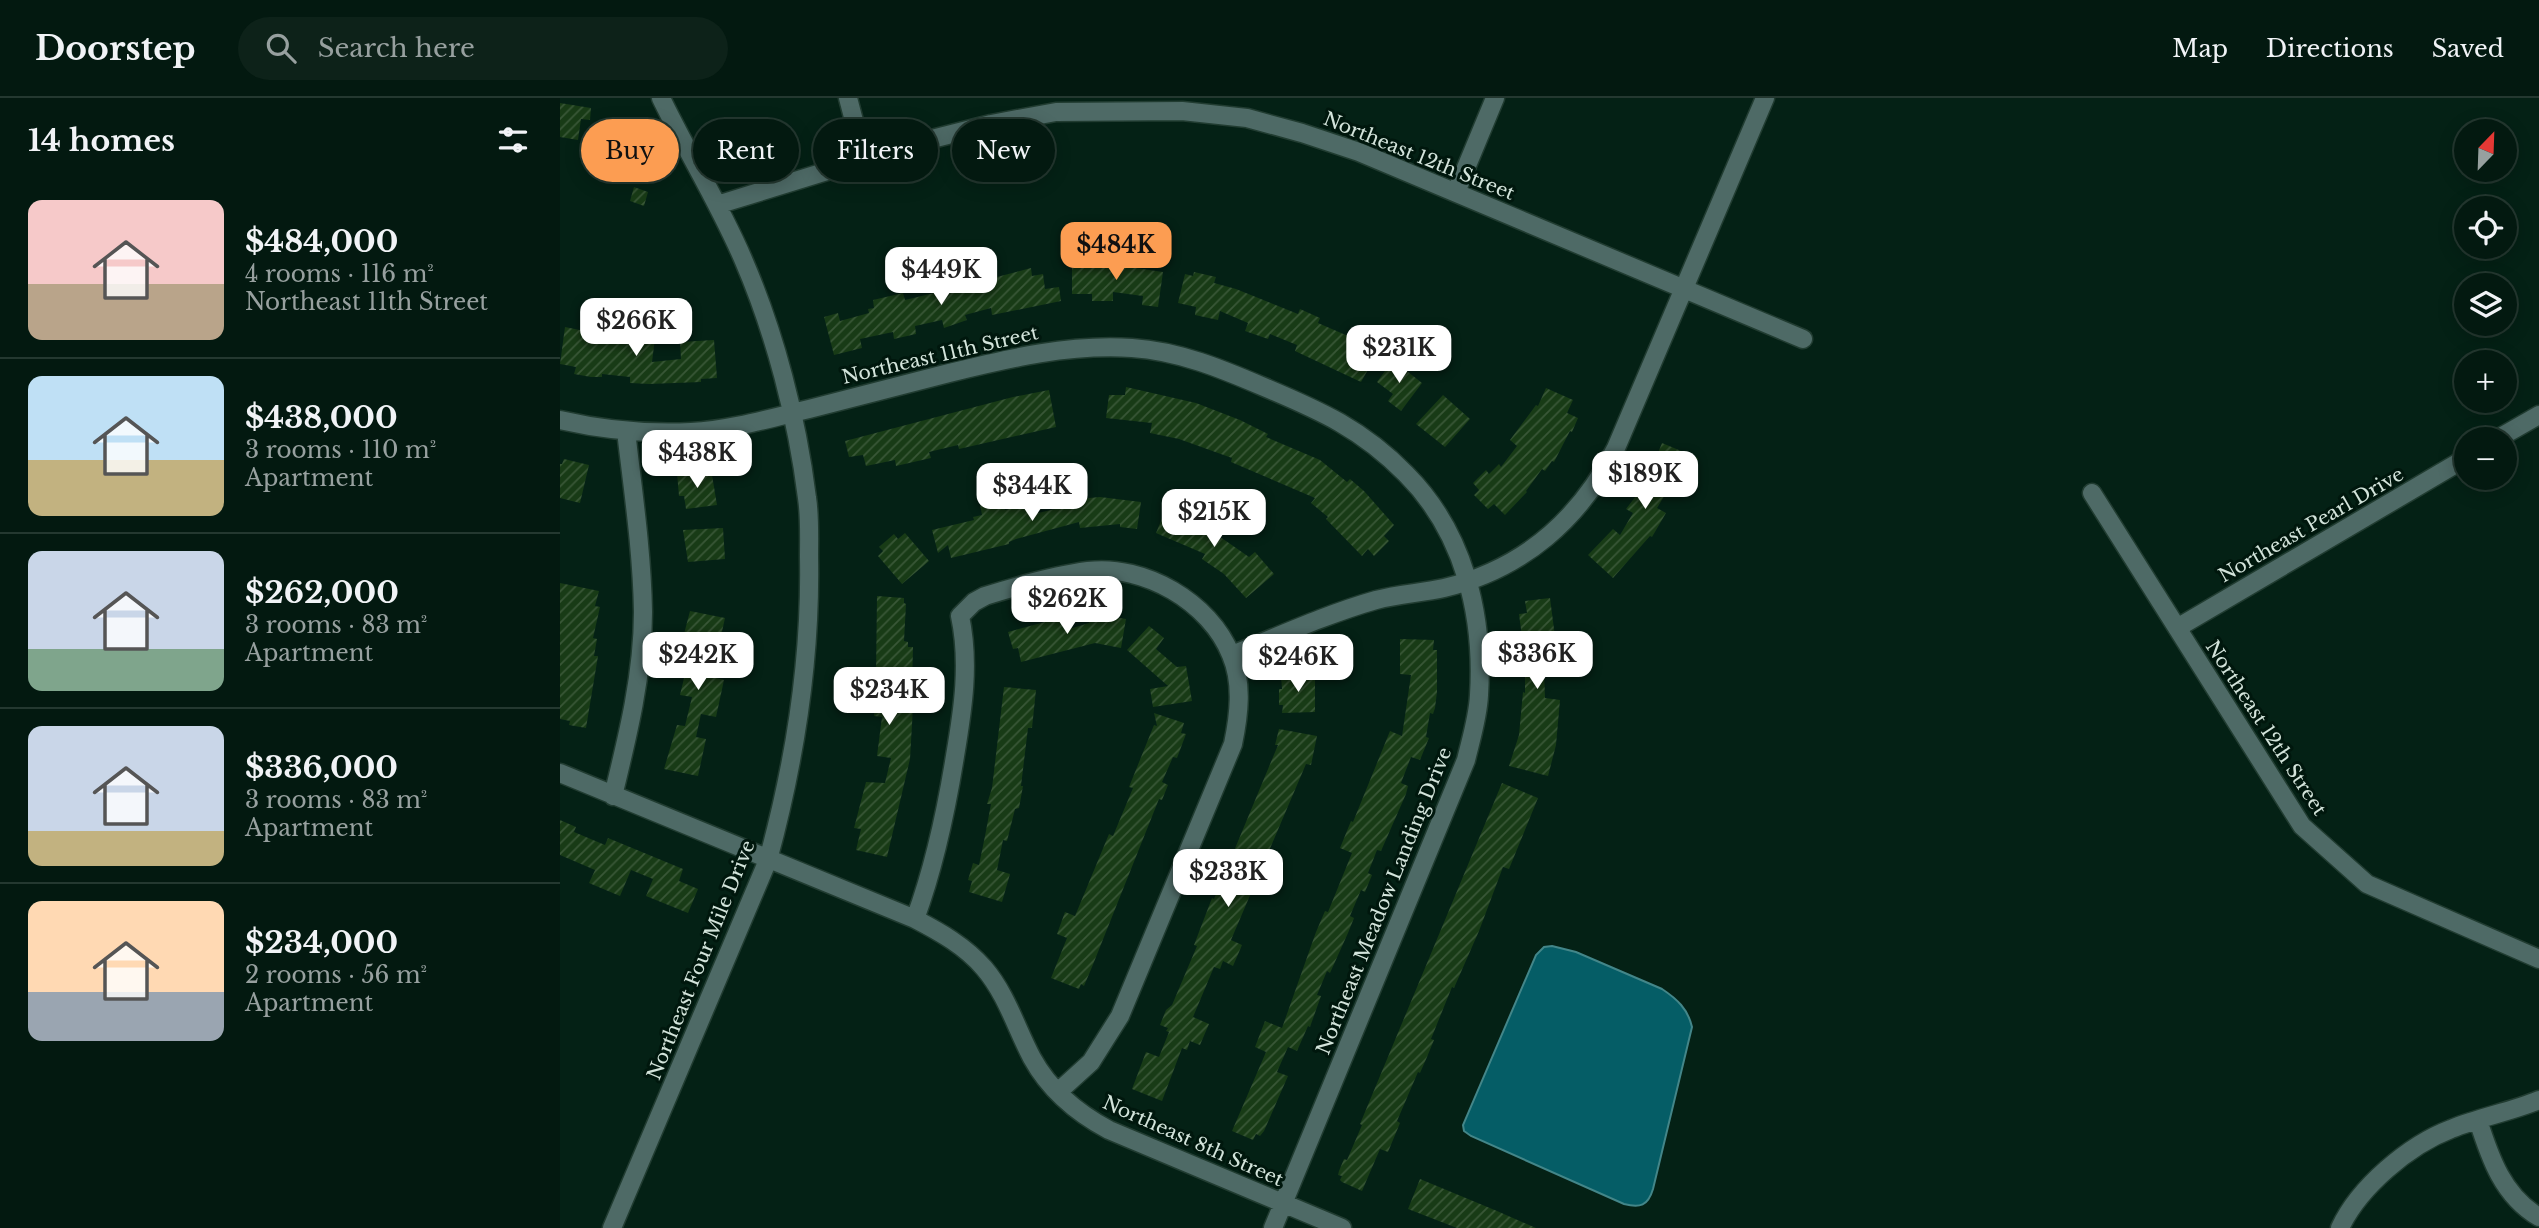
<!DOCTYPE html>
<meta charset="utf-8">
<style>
:root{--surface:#031910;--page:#0d2219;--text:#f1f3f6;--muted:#97a09f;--line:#243830;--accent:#fc9d52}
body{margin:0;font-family:"Libre Baskerville",serif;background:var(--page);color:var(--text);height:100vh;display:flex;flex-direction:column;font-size:26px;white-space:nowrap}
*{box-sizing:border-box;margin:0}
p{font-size:23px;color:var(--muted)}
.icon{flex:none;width:38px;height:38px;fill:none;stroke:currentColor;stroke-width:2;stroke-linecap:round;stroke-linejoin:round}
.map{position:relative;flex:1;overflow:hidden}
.panel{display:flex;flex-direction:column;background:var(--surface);width:560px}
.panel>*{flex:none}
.guide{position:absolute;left:21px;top:21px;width:665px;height:63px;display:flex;gap:14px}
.needle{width:46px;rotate:23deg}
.tools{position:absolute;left:1894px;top:21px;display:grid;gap:14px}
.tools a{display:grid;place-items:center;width:63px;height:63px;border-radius:50%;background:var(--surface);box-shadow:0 4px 18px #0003,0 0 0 2px var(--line);font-size:35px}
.price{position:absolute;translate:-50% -60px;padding:0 16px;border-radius:14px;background:#fff;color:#222;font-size:23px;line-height:46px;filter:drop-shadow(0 2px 4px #0008)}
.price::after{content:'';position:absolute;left:50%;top:42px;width:21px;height:16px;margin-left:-10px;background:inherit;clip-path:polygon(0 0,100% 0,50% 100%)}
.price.active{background:var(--accent);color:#111}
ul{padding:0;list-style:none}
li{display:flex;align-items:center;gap:21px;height:175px;padding:0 28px}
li+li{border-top:2px solid var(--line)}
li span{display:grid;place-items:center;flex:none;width:196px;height:140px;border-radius:14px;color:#555}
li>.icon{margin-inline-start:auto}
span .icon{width:84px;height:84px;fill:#fffc;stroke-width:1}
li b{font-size:30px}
h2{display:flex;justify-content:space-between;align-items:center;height:84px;padding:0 28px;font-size:30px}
.tag{padding:0 24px;border-radius:32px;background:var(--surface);box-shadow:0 4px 18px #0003,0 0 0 2px var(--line);font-size:24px;line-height:63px}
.tag.active{background:var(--accent);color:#111}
header{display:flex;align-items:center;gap:42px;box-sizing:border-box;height:98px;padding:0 35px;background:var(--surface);border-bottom:2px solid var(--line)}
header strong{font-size:33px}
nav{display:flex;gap:38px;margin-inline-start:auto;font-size:24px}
.search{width:490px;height:63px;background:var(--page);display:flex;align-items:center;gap:18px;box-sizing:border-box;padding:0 24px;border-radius:38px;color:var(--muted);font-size:26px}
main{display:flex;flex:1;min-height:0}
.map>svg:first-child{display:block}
.water{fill:#055d66;stroke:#438689;stroke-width:2}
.building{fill:url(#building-hatch)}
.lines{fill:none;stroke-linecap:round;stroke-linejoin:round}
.minor-casing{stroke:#213c31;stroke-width:21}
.minor{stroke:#4e6a66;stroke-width:18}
.labels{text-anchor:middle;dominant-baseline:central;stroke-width:6;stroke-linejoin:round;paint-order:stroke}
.street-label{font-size:19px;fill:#d3e4db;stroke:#00170d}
</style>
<header>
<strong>Doorstep</strong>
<div class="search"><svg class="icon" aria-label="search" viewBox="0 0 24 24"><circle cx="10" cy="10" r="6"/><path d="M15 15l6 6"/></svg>Search here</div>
<nav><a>Map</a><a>Directions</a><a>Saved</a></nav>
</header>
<main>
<section class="panel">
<h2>14 homes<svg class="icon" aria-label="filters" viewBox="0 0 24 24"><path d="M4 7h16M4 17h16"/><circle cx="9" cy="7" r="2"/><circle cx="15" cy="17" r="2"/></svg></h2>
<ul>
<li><span style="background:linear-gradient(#f6c9c9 60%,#b9a48a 0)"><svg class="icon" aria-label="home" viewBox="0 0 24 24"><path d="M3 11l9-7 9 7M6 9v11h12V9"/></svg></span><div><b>$484,000</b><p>4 rooms · 116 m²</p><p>Northeast 11th Street</p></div></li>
<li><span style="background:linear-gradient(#bfe0f5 60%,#c2b280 0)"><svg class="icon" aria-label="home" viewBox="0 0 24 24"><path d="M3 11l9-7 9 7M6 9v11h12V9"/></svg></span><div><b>$438,000</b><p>3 rooms · 110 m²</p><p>Apartment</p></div></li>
<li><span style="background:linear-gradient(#c9d6e8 70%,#7fa58c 0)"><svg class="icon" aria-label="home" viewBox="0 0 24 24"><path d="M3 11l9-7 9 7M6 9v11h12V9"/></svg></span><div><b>$262,000</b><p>3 rooms · 83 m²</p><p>Apartment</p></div></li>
<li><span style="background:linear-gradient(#c9d6e8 75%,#c2b280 0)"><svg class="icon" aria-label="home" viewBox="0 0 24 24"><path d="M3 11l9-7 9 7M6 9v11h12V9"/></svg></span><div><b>$336,000</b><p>3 rooms · 83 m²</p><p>Apartment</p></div></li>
<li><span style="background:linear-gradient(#ffd9b3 65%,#9aa5b1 0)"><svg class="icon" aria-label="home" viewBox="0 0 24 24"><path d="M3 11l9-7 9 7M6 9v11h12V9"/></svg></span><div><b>$234,000</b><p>2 rooms · 56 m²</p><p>Apartment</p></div></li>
</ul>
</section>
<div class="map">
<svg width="1979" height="1130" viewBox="0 0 1979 1130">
<defs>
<pattern id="building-hatch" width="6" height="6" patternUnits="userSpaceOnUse" patternTransform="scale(1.75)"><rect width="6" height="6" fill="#183b16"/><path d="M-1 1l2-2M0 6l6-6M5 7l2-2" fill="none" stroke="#395737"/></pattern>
</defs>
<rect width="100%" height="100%" fill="#042115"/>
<!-- water -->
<path class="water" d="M992,848L1016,854L1102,891C1117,901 1128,911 1132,929L1093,1091C1088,1108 1080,1110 1064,1106L911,1038L904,1033L903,1027L976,857L984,849Z"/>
<!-- building -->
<path class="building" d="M0,5L31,10L30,22L21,21L18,42L0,39Z
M74,89L88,94L84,108L70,103Z
M519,163H542L541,169L562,168L603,174L598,209L582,207L583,198L553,194V203H532V196H512V168H519Z
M471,170L472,178L483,176L485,191L499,189L501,203L432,217L431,210L405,217L407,222L384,230L382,222L355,228L356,236L334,241L333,234L300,241L302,250L274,257L264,219L278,215L280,223L309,215L308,211L314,210L313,202L343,195L345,202L382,193L380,187L421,176L422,178L432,175L433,180Z
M634,174L656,179L654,185L676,191L738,216L740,211L760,220L758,225L795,241L793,245L803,251L796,263L809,270L801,284L735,253L737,247L710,236L708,241L685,233L688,225L660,213L658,222L635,217L636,209L618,205L625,176L633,178Z
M5,229L58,240V237L69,238V233L85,235L84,239L95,240L92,264L121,261L120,244L154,242L157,280L141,281V284L89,286L70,285V279L42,276V279H31L14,276L16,269L0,266Z
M833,262L862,285L841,313L828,303L833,296L817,284Z
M566,289L636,305L680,322L708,336L706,339L760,362L787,384L790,381L804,393L834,427L824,438L829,443L814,458L808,451L802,458L766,421L768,419L751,405L755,400L671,364L672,360L619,341L590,335L592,325L546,320L549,297H565Z
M986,290L1013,302L1007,315L1018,320L1012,334L1010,333L994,364L992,363L985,373L982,371L966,393L967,394L945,417L934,406L928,411L914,397L919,392L913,385L926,372L929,376L939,366L941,369L957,348L950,342L976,307L978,308Z
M489,292L496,329L399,351L398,347L369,354L371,360L336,368L335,362L306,368L303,357L289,359L285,343L453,299Z
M883,297L910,321L885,349L856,326Z
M1102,345L1138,360L1123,393L1111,387L1097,410L1106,415L1092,439L1090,438L1053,480L1028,457L1053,431L1060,437L1073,415L1066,411L1082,390L1087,393L1098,367L1094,365Z
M4,361L29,367L20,405L0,400V366H2Z
M134,372L135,379L152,377L157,407L126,411L124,398H119L117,375Z
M540,399L581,404L577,431L560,429V426L520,430L519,424L456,441L449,444V446L391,460L388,447L378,455L372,432L414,422L413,419L422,417L420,406L442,401L445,412L476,405L478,415L508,408L507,402Z
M610,401L636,411L633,420L689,459L695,454L714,476L686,500L664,476L642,461L645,456L596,435Z
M163,430L165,461L128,464L123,432Z
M345,435L369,463L342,486L318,458L323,453L319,449L334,436L338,441Z
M0,485L39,493L35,508L40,509L33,540L37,541L34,558H38L26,630L9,627L10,623L0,621Z
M317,498L344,500V505L346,506L344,543L348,544V549H353L352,589H359L356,609H353L350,661L327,759L296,752L301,731L294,730L306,684L325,685L331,660L317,658L322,619L314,618L318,577H316Z
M990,500L998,562L997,571H984L985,600L1000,602L996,647L988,678L949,668L959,637L963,594L965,595V562L959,516L967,515L965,503Z
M130,513L165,520L152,579L164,582L156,619L141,616L136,639L146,641L138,678L104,671L117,627L125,628L132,599L120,597L134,538L124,536Z
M531,515L566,521L561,550L535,545L461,564L458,550L453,551L448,534L503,519L505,527H508L509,531L529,525Z
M589,528L604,540L596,551L617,569L626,568L632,603L593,609L590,591L608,588L567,552Z
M840,541L874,542L873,552H877V594L875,610L873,616L870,615L866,639L869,640L860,662L851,659L841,685L848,688L846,696L821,753L817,752L808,775L812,777L805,794L801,792L790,818L794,820L788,835L770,875L767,873L757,897L761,898L750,929L748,928L737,953L728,949L717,974L728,978L704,1033L700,1038L696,1036L693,1042L672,1033L706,954L695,949L705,923L722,930L756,834L765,813L768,814L792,755L780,750L791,723L793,724L830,633L842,638L851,577L840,576Z
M755,577V614L722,615L723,607H719V591H722L721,578Z
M444,589L476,592L472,630H468L461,688H463L459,710L455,711L447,743L443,742L437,772L450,776L442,804L409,794L412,783L408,782L413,765L419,767L425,738L431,706H427L432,690Z
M594,615L624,625L621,635L626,636L617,660L613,659L602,684L608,687L602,702L599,701L532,869L524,888L521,886L519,891L491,880L507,840L497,836L505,814L515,818L549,736L553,738L573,690L569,689L594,627L597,628Z
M719,631L757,638L751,667L746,666L671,842L682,847L673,868L663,863L660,871L654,869L633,919L649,926L640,947L630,943L627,952L622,950L602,1003L572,991L586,954L599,959L609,934L606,933L608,930L600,927L606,912L612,907L637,848L634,847L652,800L654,801L718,647H715Z
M942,685L978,700L949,771L943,769L919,833L894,890L892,889L871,941L874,942L867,959L860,975L858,974L837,1023L840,1025L828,1054L820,1051L802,1093L782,1084L780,1082L782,1078L778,1077L779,1073L784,1061L787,1062L802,1027L800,1026Z
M0,722L16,729L14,734L45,747L48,740L123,771L119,783L138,791L128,815L86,798L93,781L71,772L60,798L29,785L35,772L0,757Z
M860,1081L937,1113L976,1130H897L848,1111Z"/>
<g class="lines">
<defs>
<path id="minor" d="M288,0L304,61
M896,94L935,0
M157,107L368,42L431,26L496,14L622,13L687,20L742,35L799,54L1243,241
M0,322C43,332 88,336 131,334C171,332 211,320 249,311C296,299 342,287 389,275C450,260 509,246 572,250C619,253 662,271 704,289C761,313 802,331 846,376C904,434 924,517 919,597C918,619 911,641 906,662L713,1130
M1937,341L1979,317
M1532,395L1742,728L1807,786L1979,861
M1617,530L1906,360
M672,557C719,538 767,516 816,502C838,496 862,495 884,490C963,471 1020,421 1056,350L1205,0
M0,675L355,821C380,834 405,848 424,870C447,897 456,930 472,960C489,991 517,1015 549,1032L782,1130
M53,698C68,637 83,576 83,514C82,453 73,393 66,333
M355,821C375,767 386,714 395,658C403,611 410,565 400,518L414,504L425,498C454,489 498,477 528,473C584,466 650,504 671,557C683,585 679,617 673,646L560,918L531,964L498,994
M1918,1022C1930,1060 1943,1098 1979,1119
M52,1130L208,762C235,663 251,561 249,459C249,440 250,419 247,400C237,320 215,235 183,161C159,105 127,54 101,0
M1780,1130C1799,1089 1849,1047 1891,1031C1920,1019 1950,1014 1979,1002"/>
</defs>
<!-- minor casing -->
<use href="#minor" class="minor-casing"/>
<!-- minor -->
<use href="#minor" class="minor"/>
</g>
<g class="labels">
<!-- street labels -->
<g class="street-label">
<text transform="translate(859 58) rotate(22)">Northeast 12th Street</text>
<text transform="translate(380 257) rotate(-13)">Northeast 11th Street</text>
<text transform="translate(1751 427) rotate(-30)">Northeast Pearl Drive</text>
<text transform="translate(1706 630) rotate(57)">Northeast 12th Street</text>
<text transform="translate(824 803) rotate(-68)">Northeast Meadow Landing Drive</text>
<text transform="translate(141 862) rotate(-68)">Northeast Four Mile Drive</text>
<text transform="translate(633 1043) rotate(24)">Northeast 8th Street</text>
</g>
</g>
</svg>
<div class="tools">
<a><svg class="needle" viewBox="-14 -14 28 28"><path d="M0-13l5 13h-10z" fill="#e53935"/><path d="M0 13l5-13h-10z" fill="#97a09f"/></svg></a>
<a><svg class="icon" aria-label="locate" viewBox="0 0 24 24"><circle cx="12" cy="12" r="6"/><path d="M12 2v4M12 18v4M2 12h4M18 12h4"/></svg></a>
<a><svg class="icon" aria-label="layers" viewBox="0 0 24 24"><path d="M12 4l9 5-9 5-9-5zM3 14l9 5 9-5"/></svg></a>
<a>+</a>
<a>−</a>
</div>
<b class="price active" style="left:556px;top:184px">$484K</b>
<b class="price" style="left:381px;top:209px">$449K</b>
<b class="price" style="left:76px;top:260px">$266K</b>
<b class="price" style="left:839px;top:287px">$231K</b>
<b class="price" style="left:137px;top:392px">$438K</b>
<b class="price" style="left:1085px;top:413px">$189K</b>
<b class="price" style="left:472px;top:425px">$344K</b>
<b class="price" style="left:654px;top:451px">$215K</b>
<b class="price" style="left:507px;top:538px">$262K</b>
<b class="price" style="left:977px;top:593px">$336K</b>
<b class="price" style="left:138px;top:594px">$242K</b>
<b class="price" style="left:738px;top:596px">$246K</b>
<b class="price" style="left:329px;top:629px">$234K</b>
<b class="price" style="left:668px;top:811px">$233K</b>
<div class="guide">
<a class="tag active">Buy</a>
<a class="tag">Rent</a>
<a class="tag">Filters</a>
<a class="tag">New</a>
</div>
</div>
</main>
